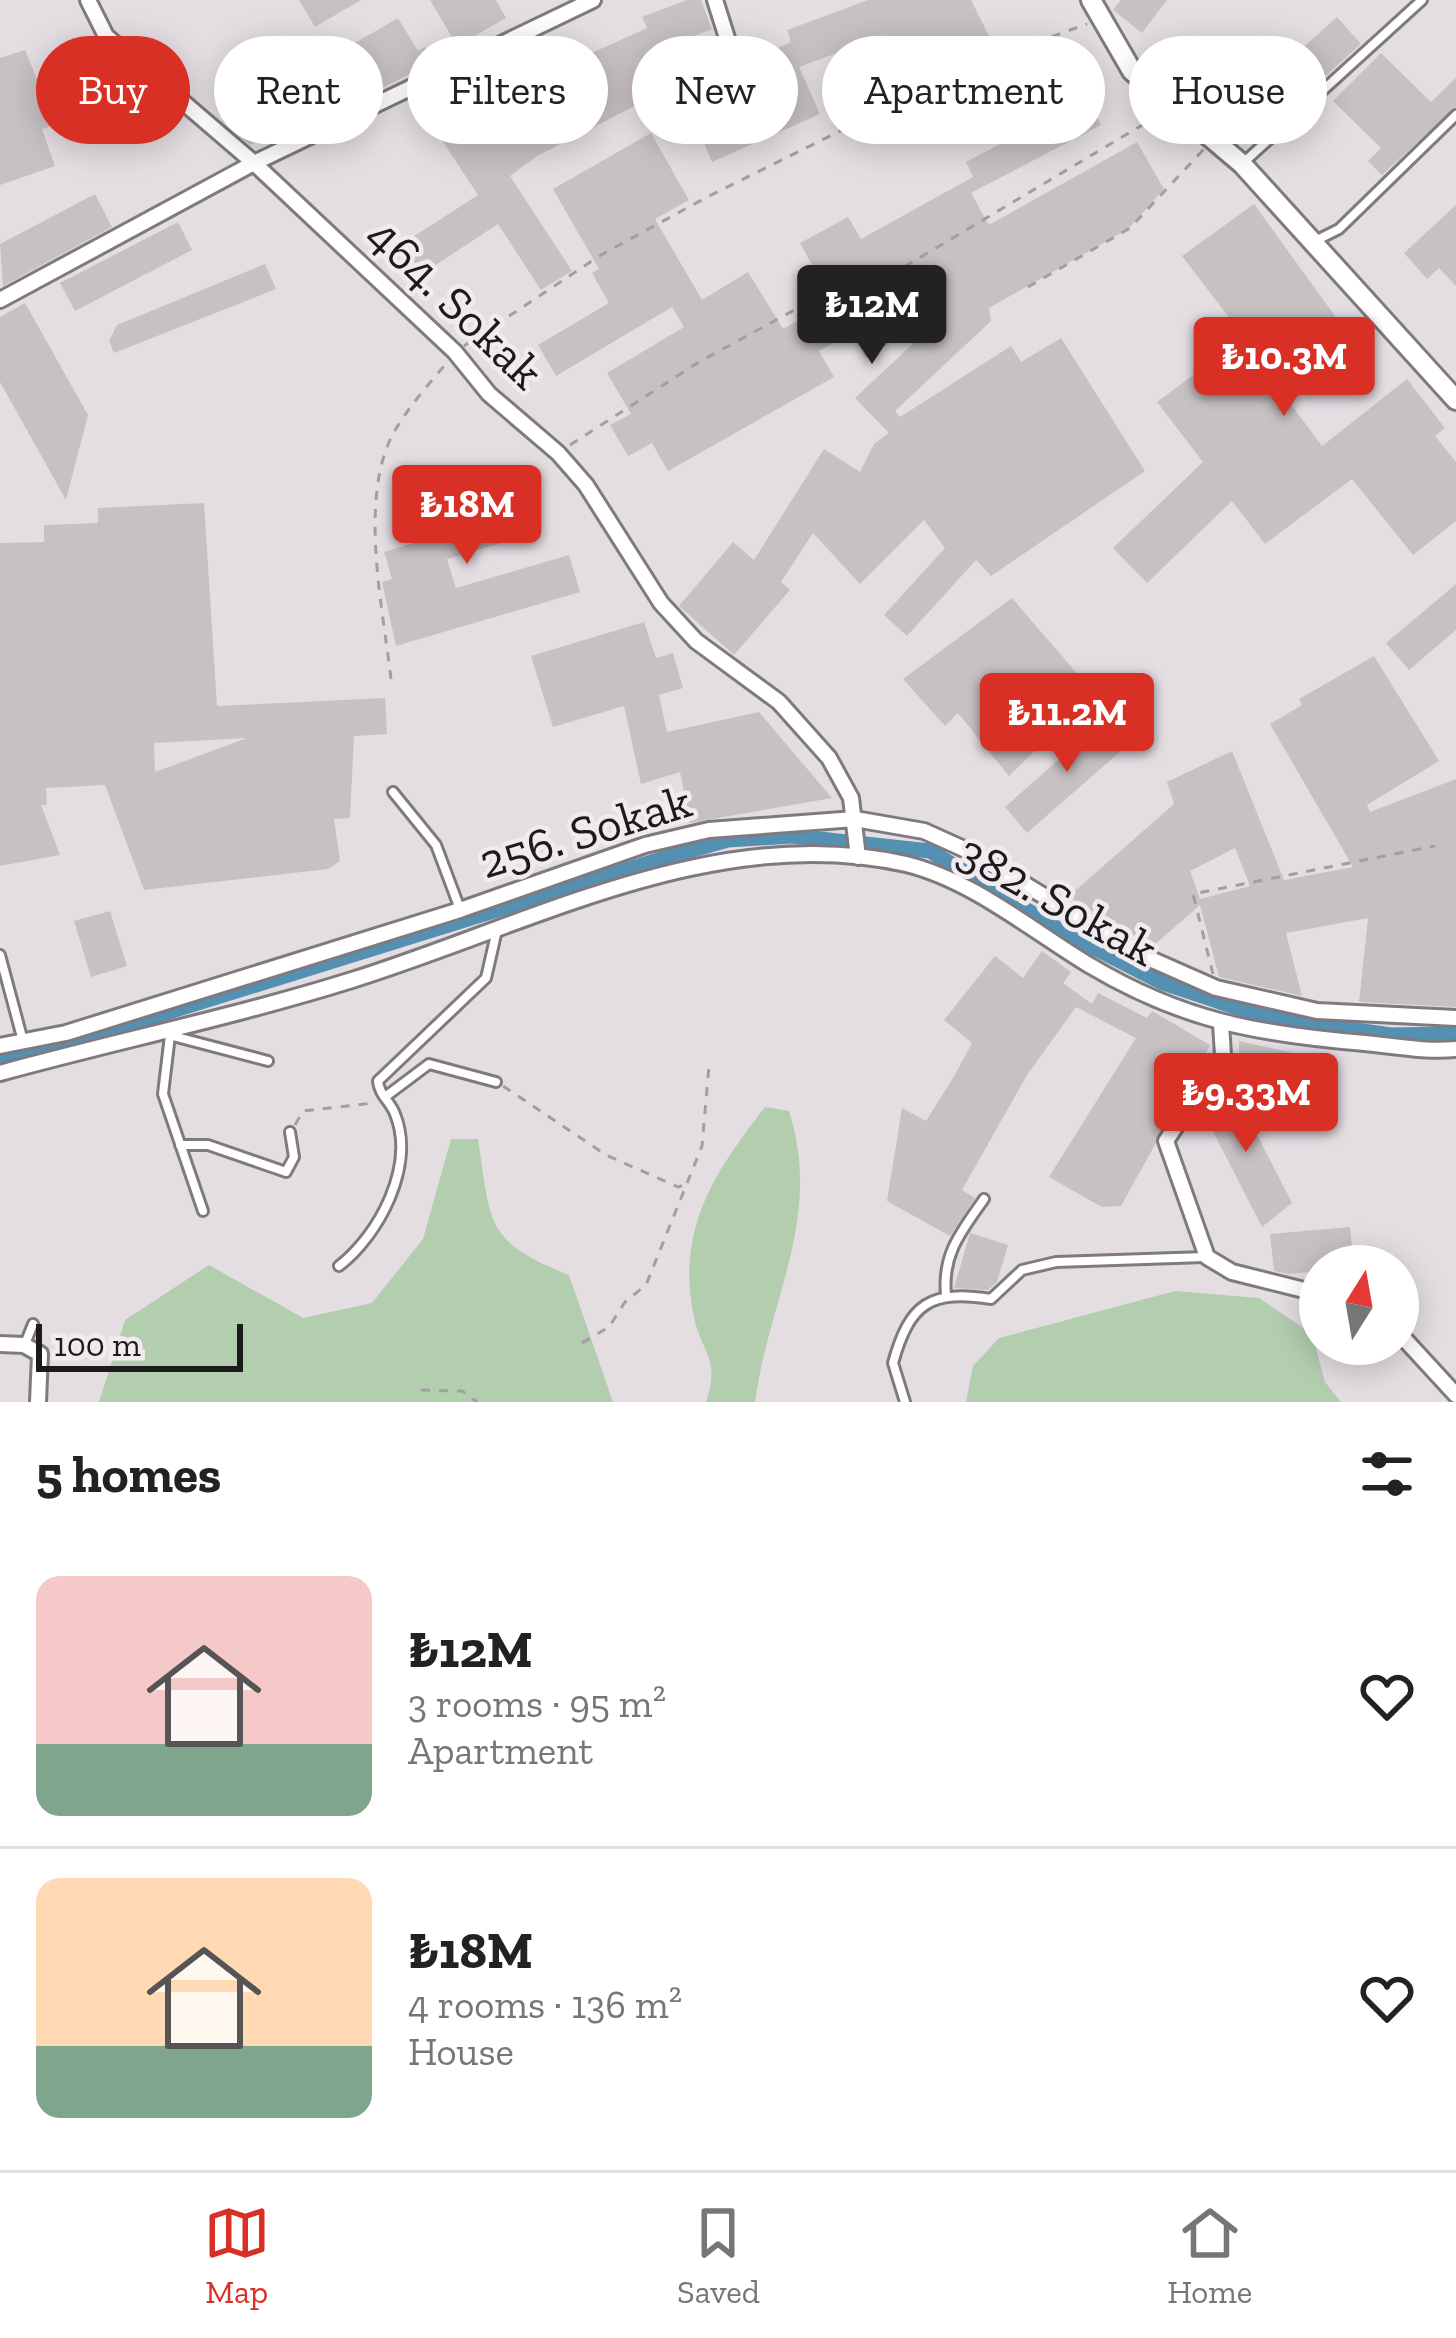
<!DOCTYPE html>
<meta charset="utf-8">
<style>
:root{--surface:#fff;--page:#f2f2f2;--text:#222;--muted:#767676;--line:#e0e0e0;--accent:#d93025}
body{margin:0;font-family:"Zilla Slab",serif;background:var(--page);color:var(--text);height:100vh;display:flex;flex-direction:column;font-size:45px;white-space:nowrap}
*{box-sizing:border-box;margin:0}
p{font-size:39px;color:var(--muted)}
.icon{flex:none;width:66px;height:66px;fill:none;stroke:currentColor;stroke-width:2;stroke-linecap:round;stroke-linejoin:round}
.map{position:relative;height:1402px;overflow:hidden}
.sheet{display:flex;flex-direction:column;background:var(--surface);flex:1}
.sheet>*{flex:none}
.top-card{position:absolute;left:36px;top:36px;width:1386px;height:108px;display:flex;gap:24px}
.needle{width:78px;rotate:11deg}
.fabs{position:absolute;left:1299px;top:1245px;display:grid;gap:24px}
.fabs a{display:grid;place-items:center;width:120px;height:120px;border-radius:50%;background:var(--surface);box-shadow:0 6px 30px #0003;font-size:60px}
.scale{position:absolute;left:36px;bottom:30px;width:207px;box-sizing:border-box;padding-left:12px;border:6px solid #1c1a1c;border-top:0;font-size:33px;line-height:42px;white-space:nowrap;color:#1c1a1c;-webkit-text-stroke:9px #f1ebf0;paint-order:stroke}
.price{position:absolute;translate:-50% -102px;padding:0 27px;border-radius:12px;background:var(--accent);color:#fff;font-size:39px;line-height:78px;filter:drop-shadow(0 3px 6px #0008)}
.price::after{content:'';position:absolute;left:50%;top:72px;width:36px;height:27px;margin-left:-18px;background:inherit;clip-path:polygon(0 0,100% 0,50% 100%)}
.price.current{background:#222;color:#fff}
ul{padding:0;list-style:none}
li{display:flex;align-items:center;gap:36px;height:300px;padding:0 36px}
li+li{border-top:3px solid var(--line)}
li span{display:grid;place-items:center;flex:none;width:336px;height:240px;border-radius:24px;color:#555}
li>.icon{margin-inline-start:auto}
span .icon{width:144px;height:144px;fill:#fffc;stroke-width:1}
li b{font-size:51px}
h2{display:flex;justify-content:space-between;align-items:center;height:144px;padding:0 36px;font-size:51px}
.chip{padding:0 42px;border-radius:54px;background:var(--surface);box-shadow:0 6px 30px #0003;font-size:42px;line-height:108px}
.chip.current{background:var(--accent);color:#fff}
.menu{display:flex;justify-content:space-around;align-items:center;height:168px;border-top:3px solid var(--line);background:var(--surface);font-size:33px;color:var(--muted)}
.menu a{display:grid;justify-items:center;gap:6px}
.menu .current{color:var(--accent)}
.map>svg:first-child{display:block}
.green{fill:#b2ceaf}
.lines{fill:none;stroke-linecap:round;stroke-linejoin:round}
.canal{stroke:#5490b1;stroke-width:15}
.building{fill:#c8c1c3;fill-rule:evenodd}
.service-casing{stroke:#7f7a7f;stroke-width:14}
.minor-casing{stroke:#7f7a7f;stroke-width:20}
.tertiary-casing{stroke:#7f7a7f;stroke-width:24}
.path{stroke:#a39ea2;stroke-width:3;stroke-dasharray:9 9;stroke-linecap:butt}
.service{stroke:#fff;stroke-width:8}
.minor{stroke:#fff;stroke-width:14}
.tertiary{stroke:#fff;stroke-width:18}
.labels{text-anchor:middle;dominant-baseline:central;stroke-width:9;stroke-linejoin:round;paint-order:stroke}
.street-label{font-size:48px;fill:#1c1a1c;stroke:#f1ebf0}
</style>
<div class="map">
<svg width="1456" height="1402" viewBox="0 0 1456 1402">
<rect width="100%" height="100%" fill="#e4dee3"/>
<!-- green -->
<path class="green" d="M765,1107L789,1111C823,1218 769,1298 755,1402H706C721,1357 701,1354 693,1313C677,1227 715,1172 765,1107Z
M451,1139H478C491,1224 484,1241 569,1275L613,1402H99L125,1320L209,1265L303,1318L372,1303L423,1239Z
M1175,1291L1259,1298L1312,1334L1325,1382L1341,1402H966L973,1366L999,1338Z"/>
<g class="lines">
<!-- canal -->
<path class="canal" d="M0,1058L143,1020L671,856L728,840L792,836L930,851L1063,932L1163,983L1265,1017L1391,1035L1456,1034"/>
</g>
<!-- building -->
<path class="building" d="M299,0H361L315,27Z
M430,0H496L506,18L457,46Z
M687,0H701L712,29L648,54L666,90L537,156L510,176L572,271L541,290L498,224L422,274L402,244L478,195L432,125L647,28L642,17Z
M868,0H971L993,44L911,85L886,35L799,67L820,114L712,162L681,91L791,42L787,30Z
M1121,0H1167L1142,33L1113,10Z
M1337,17L1361,44L1286,112L1261,85Z
M398,18L418,51L425,47L434,62L340,109L336,95L250,145L222,120Z
M25,50L56,125L42,129L55,166L0,185V58Z
M1081,53L1090,93L1085,94L1101,125L971,193L989,225L1137,142L1164,189L1128,229L989,308L991,321L895,411L900,417L1011,346L1021,362L1061,338L1145,471L991,576L976,560L907,636L884,615L945,548L924,520L860,584L813,533L781,582L790,590L734,655L679,606L733,542L754,560L824,449L860,472L874,444L889,433L855,398L936,322L932,316L866,358L850,333L819,351L834,377L668,471L652,443L628,456L610,425L631,414L607,373L684,327L672,307L556,376L538,345L609,303L592,273L599,269L553,189L651,133L689,200L655,219L702,300L748,272L783,329L832,301L800,243L848,217L861,239L973,177L966,162L1068,108L1056,59Z
M1381,53L1431,102L1456,78V107L1382,175L1368,161L1381,148L1333,101Z
M1026,70L1041,104L986,128L971,94Z
M95,194L112,227L3,286L0,244Z
M1254,204L1335,316L1266,371L1322,446L1407,379L1445,428L1435,436L1456,462V521L1413,555L1352,479L1265,544L1232,501L1147,583L1113,548L1203,462L1157,402L1244,337L1182,256Z
M1456,205V286L1439,268L1427,279L1404,253Z
M178,222L192,250L75,311L60,283Z
M265,264L276,289L114,353L109,341L117,325Z
M25,303L88,415L66,500L0,382V317Z
M518,482L535,533L447,559L456,588L569,555L580,592L396,646L382,582L392,579L384,552L417,542L409,514Z
M204,503L217,706L385,698L387,734L354,736L350,818L334,819L340,861L328,869L144,890L105,785L46,788L47,805H41L60,855L0,866V543L44,542V525L98,523V508ZM247,738L155,772L154,743Z
M1456,584V630L1409,670L1386,643Z
M1012,598L1094,693L1009,776L958,713L945,726L903,679Z
M644,622L656,658L673,653L683,688L659,695L667,732L759,712L832,798L690,823L680,772L641,784L624,706L553,727L531,656Z
M1374,656L1439,761L1367,805L1370,812L1456,779V1007L1359,1002L1368,918L1286,933L1302,996L1219,977L1200,905L1152,947L1068,897L1174,804L1167,782L1232,751L1284,880L1353,867L1270,724L1302,705L1299,699ZM1235,848L1250,886L1200,899L1190,871Z
M1107,717L1130,743L1027,833L1005,807Z
M110,911L127,966L91,977L74,921Z
M1042,951L1071,972L1063,983L1092,1004L1098,993L1147,1018L1152,1011L1210,1045L1121,1206L1102,1207L1049,1177L1136,1038L1076,1007L1027,1075L962,1190L975,1198L950,1236L887,1201L902,1108L926,1121L953,1078L972,1043L944,1020L995,956L1023,978Z
M1239,1041L1311,1057L1301,1098L1232,1083L1239,1078Z
M1231,1084L1292,1203L1262,1227L1201,1108Z
M1350,1227L1354,1266H1320V1271L1288,1274L1274,1271L1270,1234Z
M970,1233L1008,1245L997,1282L988,1290L954,1288Z"/>
<g class="lines">
<defs>
<path id="service" d="M1243,163L1422,0
M1315,241L1339,229L1456,115
M393,792L436,845L460,909
M0,955L23,1041
M171,1027L163,1094L203,1211
M169,1035L268,1061
M385,1097L429,1064L496,1082
M180,1145H208L286,1172L294,1157L290,1132
M339,1266C379,1235 416,1166 395,1114C390,1101 379,1095 378,1081L486,978L497,930
M946,1295C942,1254 961,1232 984,1199
M25,1344L33,1324
M905,1402L893,1363C910,1302 931,1290 991,1299L1022,1270L1056,1262L1205,1257"/>
<path id="minor" d="M88,0L106,36L254,163L455,352L489,394L558,453L586,485L661,603L696,641L779,702L829,758L851,798L858,857
M715,0L727,38
M0,300L254,163L593,0
M1221,1024L1223,1055L1166,1141L1207,1257L1232,1272L1320,1294
M0,1046L66,1033L460,910L645,845L709,830L855,819L924,831L975,854L1139,954L1216,988L1317,1011L1456,1018
M0,1073C117,1041 237,1016 352,980C529,925 715,821 906,864C972,880 1031,930 1089,965C1183,1021 1258,1034 1365,1043C1395,1046 1426,1052 1456,1049
M1398,1332L1456,1395
M0,1344L24,1345L40,1354L38,1402"/>
<path id="tertiary" d="M1091,0L1132,71L1242,164L1456,400"/>
</defs>
<!-- service casing -->
<use href="#service" class="service-casing"/>
<!-- minor casing -->
<use href="#minor" class="minor-casing"/>
<!-- tertiary casing -->
<use href="#tertiary" class="tertiary-casing"/>
<!-- path -->
<path class="path" d="M1028,287L1130,228L1204,149
M464,346L601,255L709,196L975,64L1087,24
M570,445L699,362L822,295L832,310L1159,115
M391,679C383,608 358,497 394,432C408,408 427,386 445,365
M1213,974L1193,894L1435,846
M503,1086L606,1155L678,1187L687,1184
M295,1125L303,1111L373,1103
M582,1343L609,1327L625,1302L646,1285L702,1146L709,1066
M421,1390L462,1391L477,1402"/>
<!-- service -->
<use href="#service" class="service"/>
<!-- minor -->
<use href="#minor" class="minor"/>
<!-- tertiary -->
<use href="#tertiary" class="tertiary"/>
</g>
<g class="labels">
<!-- street labels -->
<g class="street-label">
<text transform="translate(456 303) rotate(44)">464. Sokak</text>
<text transform="translate(585 831) rotate(-17)">256. Sokak</text>
<text transform="translate(1058 900) rotate(29)">382. Sokak</text>
</g>
</g>
</svg>
<div class="fabs">
<a><svg class="needle" viewBox="-14 -14 28 28"><path d="M0-13l5 13h-10z" fill="#e53935"/><path d="M0 13l5-13h-10z" fill="#767676"/></svg></a>
</div>
<div class="scale">100 m</div>
<b class="price current" style="left:872px;top:367px">₺12M</b>
<b class="price" style="left:1284px;top:419px">₺10.3M</b>
<b class="price" style="left:467px;top:567px">₺18M</b>
<b class="price" style="left:1067px;top:775px">₺11.2M</b>
<b class="price" style="left:1246px;top:1155px">₺9.33M</b>
<div class="top-card">
<a class="chip current">Buy</a>
<a class="chip">Rent</a>
<a class="chip">Filters</a>
<a class="chip">New</a>
<a class="chip">Apartment</a>
<a class="chip">House</a>
</div>
</div>
<section class="sheet">
<h2>5 homes<svg class="icon" aria-label="filters" viewBox="0 0 24 24"><path d="M4 7h16M4 17h16"/><circle cx="9" cy="7" r="2"/><circle cx="15" cy="17" r="2"/></svg></h2>
<ul>
<li><span style="background:linear-gradient(#f6c9c9 70%,#7fa58c 0)"><svg class="icon" aria-label="home" viewBox="0 0 24 24"><path d="M3 11l9-7 9 7M6 9v11h12V9"/></svg></span><div><b>₺12M</b><p>3 rooms · 95 m²</p><p>Apartment</p></div><svg class="icon" aria-label="heart" viewBox="0 0 24 24"><path d="M12 20l-8-8c-3-5 5-10 8-4 3-6 11-1 8 4z"/></svg></li>
<li><span style="background:linear-gradient(#ffd9b3 70%,#7fa58c 0)"><svg class="icon" aria-label="home" viewBox="0 0 24 24"><path d="M3 11l9-7 9 7M6 9v11h12V9"/></svg></span><div><b>₺18M</b><p>4 rooms · 136 m²</p><p>House</p></div><svg class="icon" aria-label="heart" viewBox="0 0 24 24"><path d="M12 20l-8-8c-3-5 5-10 8-4 3-6 11-1 8 4z"/></svg></li>
</ul>
</section>
<nav class="menu">
<a class="current"><svg class="icon" aria-label="map" viewBox="0 0 24 24"><path d="M3 6l6-2 6 2 6-2v14l-6 2-6-2-6 2zM9 4v14M15 6v14"/></svg>Map</a>
<a><svg class="icon" aria-label="saved" viewBox="0 0 24 24"><path d="M7 4h10v16l-5-4-5 4z"/></svg>Saved</a>
<a><svg class="icon" aria-label="home" viewBox="0 0 24 24"><path d="M3 11l9-7 9 7M6 9v11h12V9"/></svg>Home</a>
</nav>
